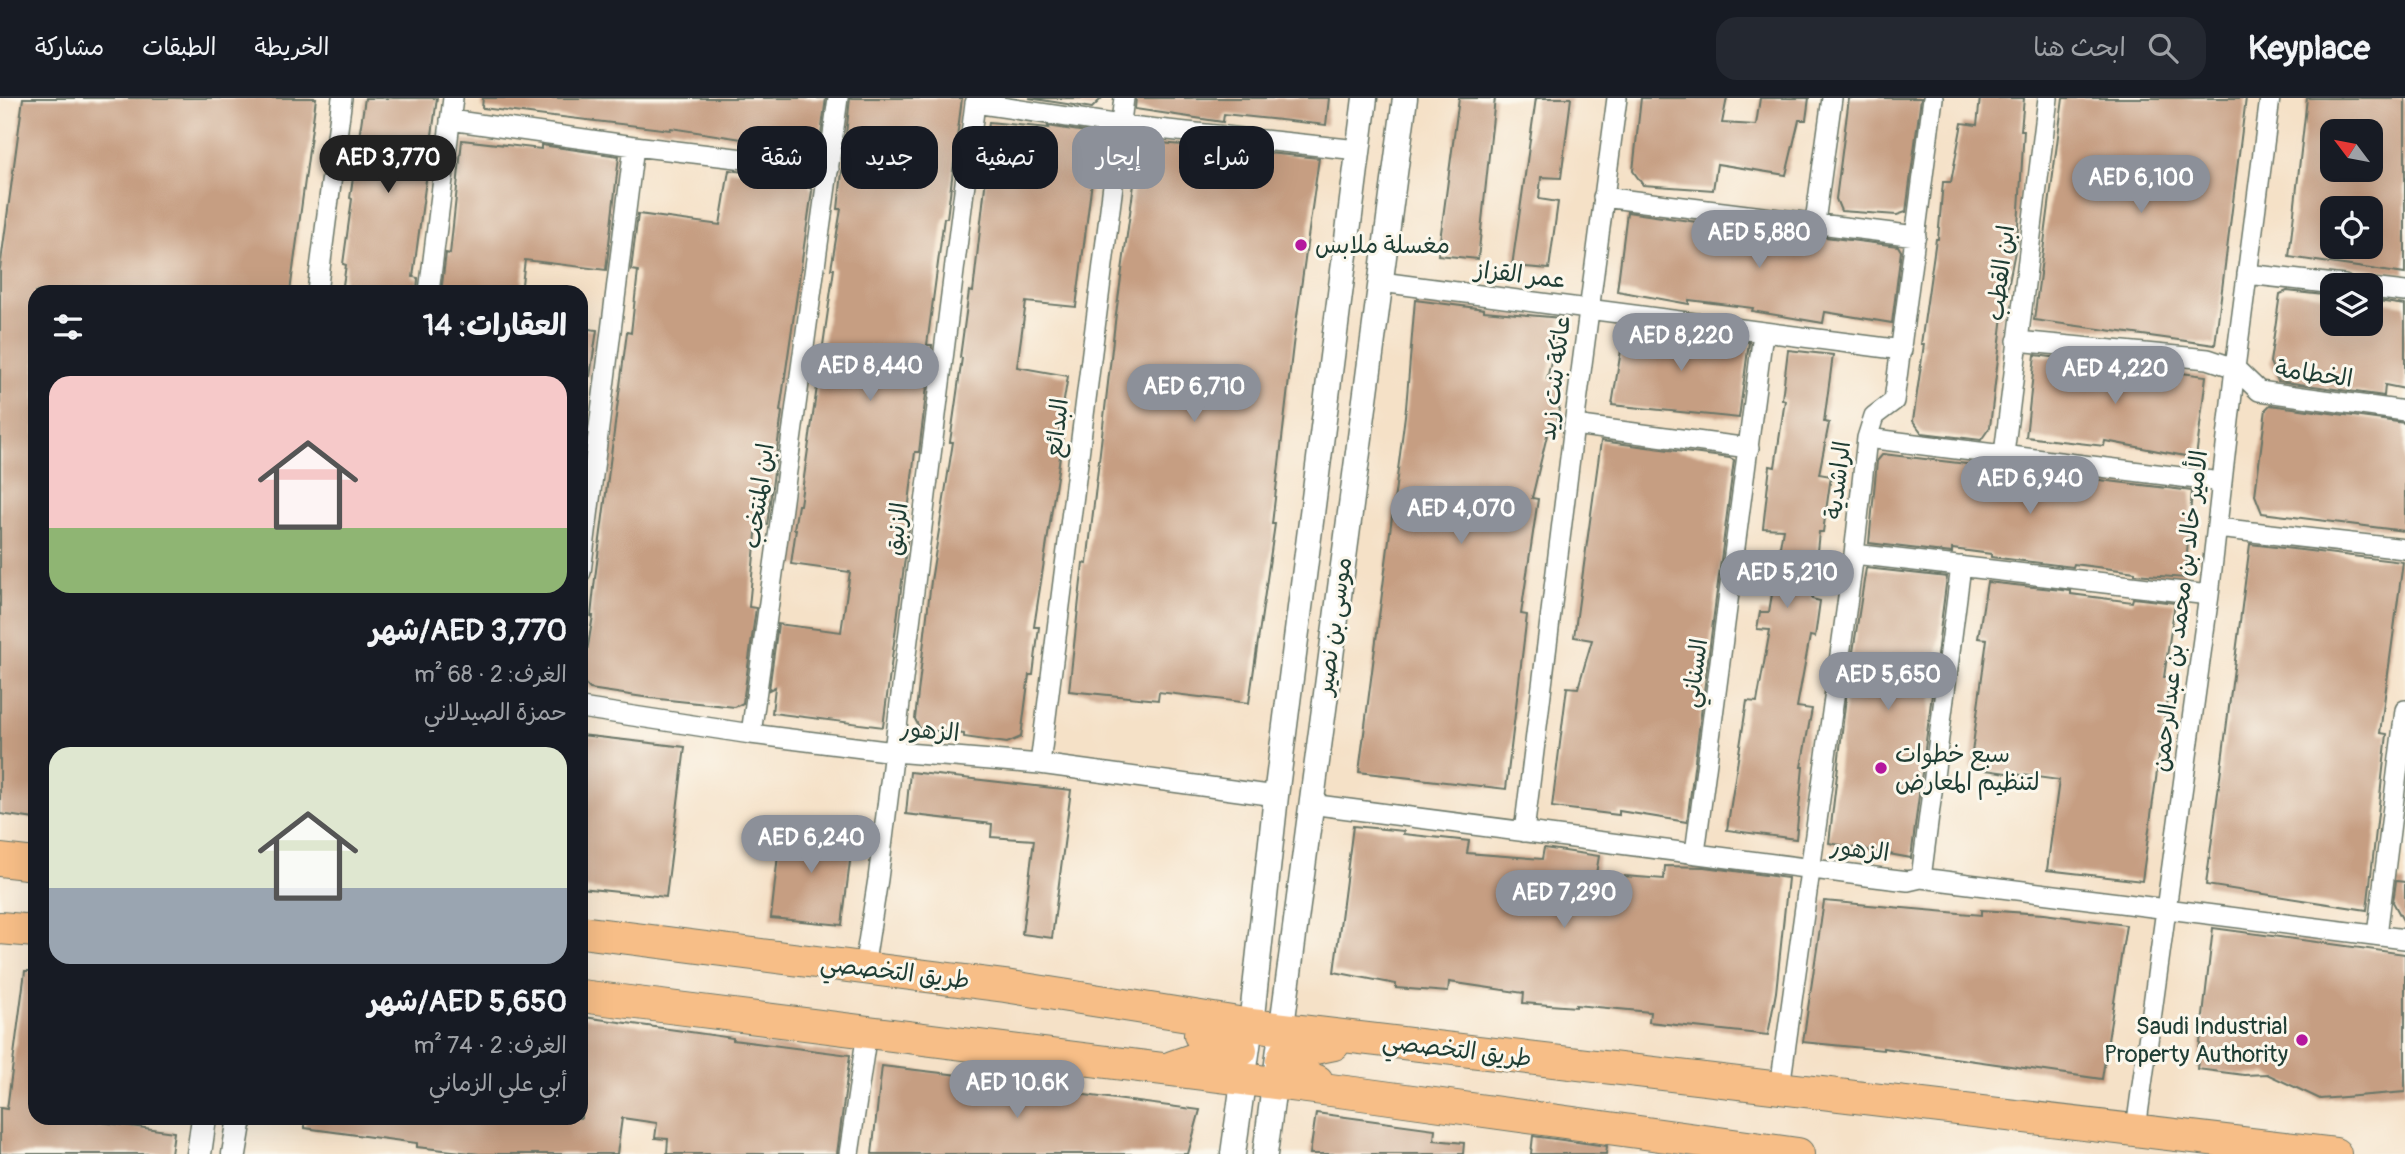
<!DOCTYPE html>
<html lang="ar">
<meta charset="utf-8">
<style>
:root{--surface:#171b24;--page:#242831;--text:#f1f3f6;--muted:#9ea1a6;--line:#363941;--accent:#8c9099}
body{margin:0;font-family:Pangolin,"Playpen Sans Arabic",sans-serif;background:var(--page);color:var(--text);direction:rtl;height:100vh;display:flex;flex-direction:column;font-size:26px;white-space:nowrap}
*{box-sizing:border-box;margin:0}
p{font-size:23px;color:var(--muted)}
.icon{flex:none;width:38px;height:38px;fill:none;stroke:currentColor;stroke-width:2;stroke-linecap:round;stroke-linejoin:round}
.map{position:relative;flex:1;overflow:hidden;direction:ltr}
.side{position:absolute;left:28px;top:187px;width:560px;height:840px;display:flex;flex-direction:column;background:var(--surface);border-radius:21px;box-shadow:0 7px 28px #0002;direction:rtl}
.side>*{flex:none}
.banner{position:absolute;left:609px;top:28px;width:665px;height:63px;direction:rtl;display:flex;gap:14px}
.needle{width:46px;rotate:302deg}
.tools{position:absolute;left:2320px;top:21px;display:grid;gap:14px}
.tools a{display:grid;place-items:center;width:63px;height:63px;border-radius:14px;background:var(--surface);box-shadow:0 7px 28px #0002;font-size:35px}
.price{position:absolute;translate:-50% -60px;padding:0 16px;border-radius:24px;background:var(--accent);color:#fff;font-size:23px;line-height:46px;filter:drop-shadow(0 2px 4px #0008)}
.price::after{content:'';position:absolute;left:50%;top:42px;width:21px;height:16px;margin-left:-10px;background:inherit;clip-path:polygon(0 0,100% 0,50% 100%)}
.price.selected{background:#222;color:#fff}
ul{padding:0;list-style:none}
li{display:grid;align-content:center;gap:14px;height:371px;padding:0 21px}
li span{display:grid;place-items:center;height:217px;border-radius:21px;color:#555}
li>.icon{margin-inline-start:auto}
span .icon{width:126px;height:126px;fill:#fffc;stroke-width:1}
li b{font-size:30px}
h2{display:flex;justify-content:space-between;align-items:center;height:84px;padding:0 21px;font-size:30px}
.chip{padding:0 24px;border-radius:21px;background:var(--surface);box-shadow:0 7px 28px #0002;font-size:24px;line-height:63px}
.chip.selected{background:var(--accent);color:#fff}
header{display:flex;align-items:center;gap:42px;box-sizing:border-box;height:98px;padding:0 35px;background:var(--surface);border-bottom:2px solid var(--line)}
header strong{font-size:33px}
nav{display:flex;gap:38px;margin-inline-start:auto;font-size:24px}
.search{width:490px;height:63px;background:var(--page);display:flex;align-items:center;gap:18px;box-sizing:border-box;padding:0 24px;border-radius:21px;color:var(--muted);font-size:26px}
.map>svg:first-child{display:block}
.building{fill:#c69e82;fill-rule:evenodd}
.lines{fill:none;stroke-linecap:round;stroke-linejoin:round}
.minor-casing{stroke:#6a7667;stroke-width:22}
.tertiary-casing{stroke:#6a7667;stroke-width:27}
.primary-casing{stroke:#6a7667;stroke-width:34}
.minor{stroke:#fff;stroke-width:19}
.tertiary{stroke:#fff;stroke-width:24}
.primary{stroke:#f7be87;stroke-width:32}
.poi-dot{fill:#b5179e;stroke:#fbf7ec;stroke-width:2.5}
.labels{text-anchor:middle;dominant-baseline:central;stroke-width:6;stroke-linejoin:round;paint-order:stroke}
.poi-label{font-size:24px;fill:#1f3d34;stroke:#fbf7ec;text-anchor:start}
.street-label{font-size:24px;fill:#1f3d34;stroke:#fbf7ec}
</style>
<header>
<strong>Keyplace</strong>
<div class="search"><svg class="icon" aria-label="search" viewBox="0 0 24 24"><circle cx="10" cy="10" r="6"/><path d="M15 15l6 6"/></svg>ابحث هنا</div>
<nav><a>الخريطة</a><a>الطبقات</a><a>مشاركة</a></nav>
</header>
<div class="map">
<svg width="2405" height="1056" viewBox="0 0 2405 1056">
<rect width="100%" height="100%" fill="#fbf7ec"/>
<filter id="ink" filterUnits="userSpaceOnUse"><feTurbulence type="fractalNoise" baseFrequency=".0143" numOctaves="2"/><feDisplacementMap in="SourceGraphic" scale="14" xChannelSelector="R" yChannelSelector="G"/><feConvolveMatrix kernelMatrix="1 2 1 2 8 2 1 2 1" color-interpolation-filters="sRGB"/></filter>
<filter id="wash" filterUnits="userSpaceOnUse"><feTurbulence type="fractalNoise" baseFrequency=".00686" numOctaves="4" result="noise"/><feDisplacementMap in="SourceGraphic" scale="28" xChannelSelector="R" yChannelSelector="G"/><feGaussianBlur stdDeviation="1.57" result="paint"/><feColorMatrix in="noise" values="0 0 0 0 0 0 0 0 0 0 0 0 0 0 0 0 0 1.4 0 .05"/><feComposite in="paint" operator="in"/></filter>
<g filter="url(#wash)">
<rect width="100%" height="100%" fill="#f5e1c7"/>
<g id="blocks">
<!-- building -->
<path class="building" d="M23,0H316L290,194H35V721L0,716V171Z
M365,0H437L413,179L418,180L417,194H342L346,167L343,166L352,101L350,100Z
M483,0H826L820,44L801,55L767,51L768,45L671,30L670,32L554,18L553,19L482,10Z
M850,0H962L947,120H944L927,247H932L919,354H915L907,422H910L883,629L772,615L775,589L769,592L778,526L841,534L850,474L791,466L796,431H794L798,407H800L834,171H831L841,111H838Z
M1029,0H1102L1092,10Z
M1136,0H1329L1326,27L1224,16L1223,24L1135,11Z
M1459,0H1495L1478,161L1438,157Z
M1536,0H1571L1561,80L1541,79L1539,101L1558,104L1549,171L1512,168Z
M1641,0H1727L1722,25L1756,27L1760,0H1809L1806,22H1799L1786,77L1717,66L1713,92L1643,87L1633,73Z
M1849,0H1921L1906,114L1897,117L1841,113L1836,101Z
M1980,0H2024L2021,32H2024L2017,143L2004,209L1990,329L1981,342L1922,335L1913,323L1924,246H1921L1936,141H1938L1943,84H1951L1962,25L1977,27Z
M2063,0H2246L2215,247L2034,222Z
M2307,0H2405V176L2289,159ZM2333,33H2371V72H2333ZM2333,110H2371V149H2333Z
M989,24L1049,30L1048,28L1098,36L1076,209L1026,204L1017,269L1068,278L1058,338L1063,339L1034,529H1039L1033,577H1029L1021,639L1007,645L964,639V636L920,631L915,621L931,483L953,344H950L962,260L960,259L969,193L973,194L986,79H983Z
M462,42L541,51V47L619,58L606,172L525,162L521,194H441L446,155L450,156Z
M1140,43L1319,60L1293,247L1272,426H1275L1249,605L1159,594L1158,602L1069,593L1083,465L1087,466L1116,216Z
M729,72L806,82L812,93L780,313L782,314L767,427L757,426L749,509L756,510L743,605L735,609L650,600L590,591L582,583L593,518H591L595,480L627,234L631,235L638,173L631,172L638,116L720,127Z
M1627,114L1704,125L1703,130L1768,135L1769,132L1898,148L1901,153L1892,225L1825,214L1823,225L1752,213L1753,210L1689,202V206L1617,193Z
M2287,193L2333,198V226H2371V202L2405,207V291L2385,287L2384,298L2278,283L2270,264L2280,196Z
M1415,202L1484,211V213L1561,220L1547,281L1563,284L1556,330L1549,329L1532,400L1538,401L1521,516L1527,517L1506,691L1359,674L1406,310Z
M1625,228L1749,244L1739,320L1612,307Z
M581,230L597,232L590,278H581Z
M1788,252L1833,257L1824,324L1829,325L1819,376L1831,378L1823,434H1819L1812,501L1820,503L1815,539L1810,538L1797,609L1812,611L1801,669H1803L1796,741L1727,732L1747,603L1757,604L1770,532L1757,531L1760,514H1769L1783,431L1763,430L1770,368L1775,369L1785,302L1782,301Z
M2035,257L2206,278L2196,360L2105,343L2104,348L2026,339Z
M2270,307L2405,325V433L2262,415L2255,397L2266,311Z
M1601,343L1730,360L1734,362L1687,724L1619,713V717L1552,709L1567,589L1578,590L1592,542L1574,539Z
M1883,356L2192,393L2185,480L2135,476V474L2074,466L2073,469L1991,459V456L1952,451V455L1869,445L1877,363Z
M2250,446L2403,464L2380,635L2387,636L2367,812L2206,787Z
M1866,470L1947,479L1911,760L1829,745L1846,599Z
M1987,484L2071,493V496L2132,504L2133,500L2175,505L2164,579H2170L2142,783L2047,772L2059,682L1970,670L1987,541L1978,540Z
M581,637L685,649L666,799L581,790Z
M910,674L1071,692L1052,840L1022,836L1034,742L991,739L992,726L906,716Z
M782,721L816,725V736L853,740L842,827L771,820Z
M1353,728L1404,733L1403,736L1469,743L1467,755L1542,761L1544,750L1599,758L1596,776L1664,781L1665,768L1704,769L1788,780L1776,894L1768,937L1649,924L1650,914L1576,907V909L1523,905L1524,895L1449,884L1448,894L1396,890V886L1334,874Z
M2396,783L2405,784V826L2393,804Z
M1824,803L1981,817V812L2044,816L2126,827L2102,981L1883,950V952L1803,944Z
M2213,830L2405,856V994L2320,1001L2267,976L2244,977L2197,971Z
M25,873H35V1020H73L174,1034L171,1056H0V1010L7,1011Z
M584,919L733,940V942L850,957L837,1056H667L668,1041L655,1040L657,1025L622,1020L617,1056H480L417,1049V1045L305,1030V1020H581V937Z
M882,968L992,981V985L1200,1012L1188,1056H872Z
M1316,1015L1435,1031L1434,1042L1464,1045L1463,1056H1310Z
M1533,1038L1607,1048L1606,1056H1531Z"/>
</g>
</g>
<g filter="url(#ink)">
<use href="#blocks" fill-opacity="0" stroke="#6a7667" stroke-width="2"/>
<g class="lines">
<defs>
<path id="minor" d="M975,5L1120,27L1358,52
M450,22L634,48L829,71
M1603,99L1916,138
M1815,124L1832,0
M2247,176L2344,187
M1381,184L1902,252
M2371,190L2405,194
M317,194L342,0
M429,194L453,0
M2017,243L2208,261L2235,270L2259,293L2405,313
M1574,327L1749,350
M1867,340L2221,384
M2004,356L2048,0
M2217,430L2405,451
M1854,456L2209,497
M581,474L634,48
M581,610L751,636L894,654L1040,666L1276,698
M751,636L838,0
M1040,666L1124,0
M1310,706L1867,778L1908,783L1921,780L2405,841
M1524,734L1574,327L1617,0
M1695,755L1763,235
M1921,780L1961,468
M2377,837L2405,612
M864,870L878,781L975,5L981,0
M1780,989L1854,456L1867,340L1874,318L1894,303L1933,0
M2136,1031L2209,497L2235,270L2270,0
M849,1056L867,934"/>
<path id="tertiary" d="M199,1056L204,1020
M234,1056L240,1020
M1233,1056L1251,927L1276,698L1365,0
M1265,1056L1405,0"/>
<path id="primary" d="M0,762L35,766
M0,830L35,833
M581,834L1005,888L1251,927L2335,1056
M581,898L1354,995L1798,1056
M1172,969L1206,957H1229L1241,952L1238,944L1200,937
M1317,983L1282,970V963L1285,956L1334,946"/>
</defs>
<!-- minor casing -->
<use href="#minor" class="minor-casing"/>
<!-- tertiary casing -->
<use href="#tertiary" class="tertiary-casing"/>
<!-- primary casing -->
<use href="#primary" class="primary-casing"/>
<!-- minor -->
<use href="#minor" class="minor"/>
<!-- tertiary -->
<use href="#tertiary" class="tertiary"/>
<!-- primary -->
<use href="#primary" class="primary"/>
</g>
</g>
<!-- markers -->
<g class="poi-dot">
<circle cx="1301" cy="147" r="7"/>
<circle cx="1881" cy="670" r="7"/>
<circle cx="2302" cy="942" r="7"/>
</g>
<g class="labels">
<!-- poi labels -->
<g class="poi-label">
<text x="1315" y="147">مغسلة ملابس</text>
<text x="1895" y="656">سبع خطوات<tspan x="1895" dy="28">لتنظيم المعارض</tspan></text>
<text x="2288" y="928" text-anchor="end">Saudi Industrial<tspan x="2288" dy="28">Property Authority</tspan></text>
</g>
<!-- street labels -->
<g class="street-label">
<text transform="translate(2001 175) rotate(-83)">ابن القطب</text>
<text transform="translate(1520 177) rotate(7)">عمر القزاز</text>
<text transform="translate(2314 276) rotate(8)">الخطامة</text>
<text transform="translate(1555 280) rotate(-83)">عاتكة بنت زيد</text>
<text transform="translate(1057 330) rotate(-83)">البدائع</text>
<text transform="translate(1838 382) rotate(-83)">الراشدية</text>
<text transform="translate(759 398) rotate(-82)">ابن المنتخب</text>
<text transform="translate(897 431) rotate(-83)">الزنبق</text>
<text transform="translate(2180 513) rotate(-83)">الأمير خالد بن محمد بن عبدالرحمن</text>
<text transform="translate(1334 528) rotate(-82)">موسى بن نصير</text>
<text transform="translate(1695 575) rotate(-82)">السناني</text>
<text transform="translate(930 633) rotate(5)">الزهور</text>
<text transform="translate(1860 752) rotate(7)">الزهور</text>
<text transform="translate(895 874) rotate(7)">طريق التخصصي</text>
<text transform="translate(1457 952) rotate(7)">طريق التخصصي</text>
</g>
</g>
</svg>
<div class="tools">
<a><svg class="needle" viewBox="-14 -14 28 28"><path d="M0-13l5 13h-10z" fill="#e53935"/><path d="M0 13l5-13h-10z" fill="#9ea1a6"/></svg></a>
<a><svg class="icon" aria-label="locate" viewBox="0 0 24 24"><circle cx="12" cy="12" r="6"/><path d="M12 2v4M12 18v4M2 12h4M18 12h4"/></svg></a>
<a><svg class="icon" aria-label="layers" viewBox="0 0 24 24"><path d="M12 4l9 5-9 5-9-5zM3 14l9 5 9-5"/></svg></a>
</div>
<b class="price selected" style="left:388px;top:97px">AED 3,770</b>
<b class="price" style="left:2141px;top:117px">AED 6,100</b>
<b class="price" style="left:1759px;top:172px">AED 5,880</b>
<b class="price" style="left:1681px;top:275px">AED 8,220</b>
<b class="price" style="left:870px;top:305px">AED 8,440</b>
<b class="price" style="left:2115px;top:308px">AED 4,220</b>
<b class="price" style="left:1194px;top:326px">AED 6,710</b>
<b class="price" style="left:2030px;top:418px">AED 6,940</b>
<b class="price" style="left:1461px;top:448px">AED 4,070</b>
<b class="price" style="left:1787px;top:512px">AED 5,210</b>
<b class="price" style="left:1888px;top:614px">AED 5,650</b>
<b class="price" style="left:811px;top:777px">AED 6,240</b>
<b class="price" style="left:1564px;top:832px">AED 7,290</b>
<b class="price" style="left:1017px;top:1022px">AED 10.6K</b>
<div class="banner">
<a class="chip">شراء</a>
<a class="chip selected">إيجار</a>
<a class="chip">تصفية</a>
<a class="chip">جديد</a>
<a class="chip">شقة</a>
</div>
<section class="side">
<h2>العقارات: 14<svg class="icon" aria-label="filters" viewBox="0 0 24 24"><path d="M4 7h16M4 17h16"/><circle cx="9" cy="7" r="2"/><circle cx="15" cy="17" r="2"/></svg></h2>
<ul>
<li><span style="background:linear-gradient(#f6c9c9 70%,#8fb573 0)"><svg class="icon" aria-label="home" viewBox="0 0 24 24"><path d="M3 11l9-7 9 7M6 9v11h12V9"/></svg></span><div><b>AED 3,770/شهر</b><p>الغرف: 2 · 68 m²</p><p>حمزة الصيدلاني</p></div></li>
<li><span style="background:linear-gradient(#dfe7d0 65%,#9aa5b1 0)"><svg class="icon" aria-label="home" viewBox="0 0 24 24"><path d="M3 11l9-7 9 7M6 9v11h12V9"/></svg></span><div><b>AED 5,650/شهر</b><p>الغرف: 2 · 74 m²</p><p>أبي علي الزماني</p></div></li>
</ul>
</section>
</div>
